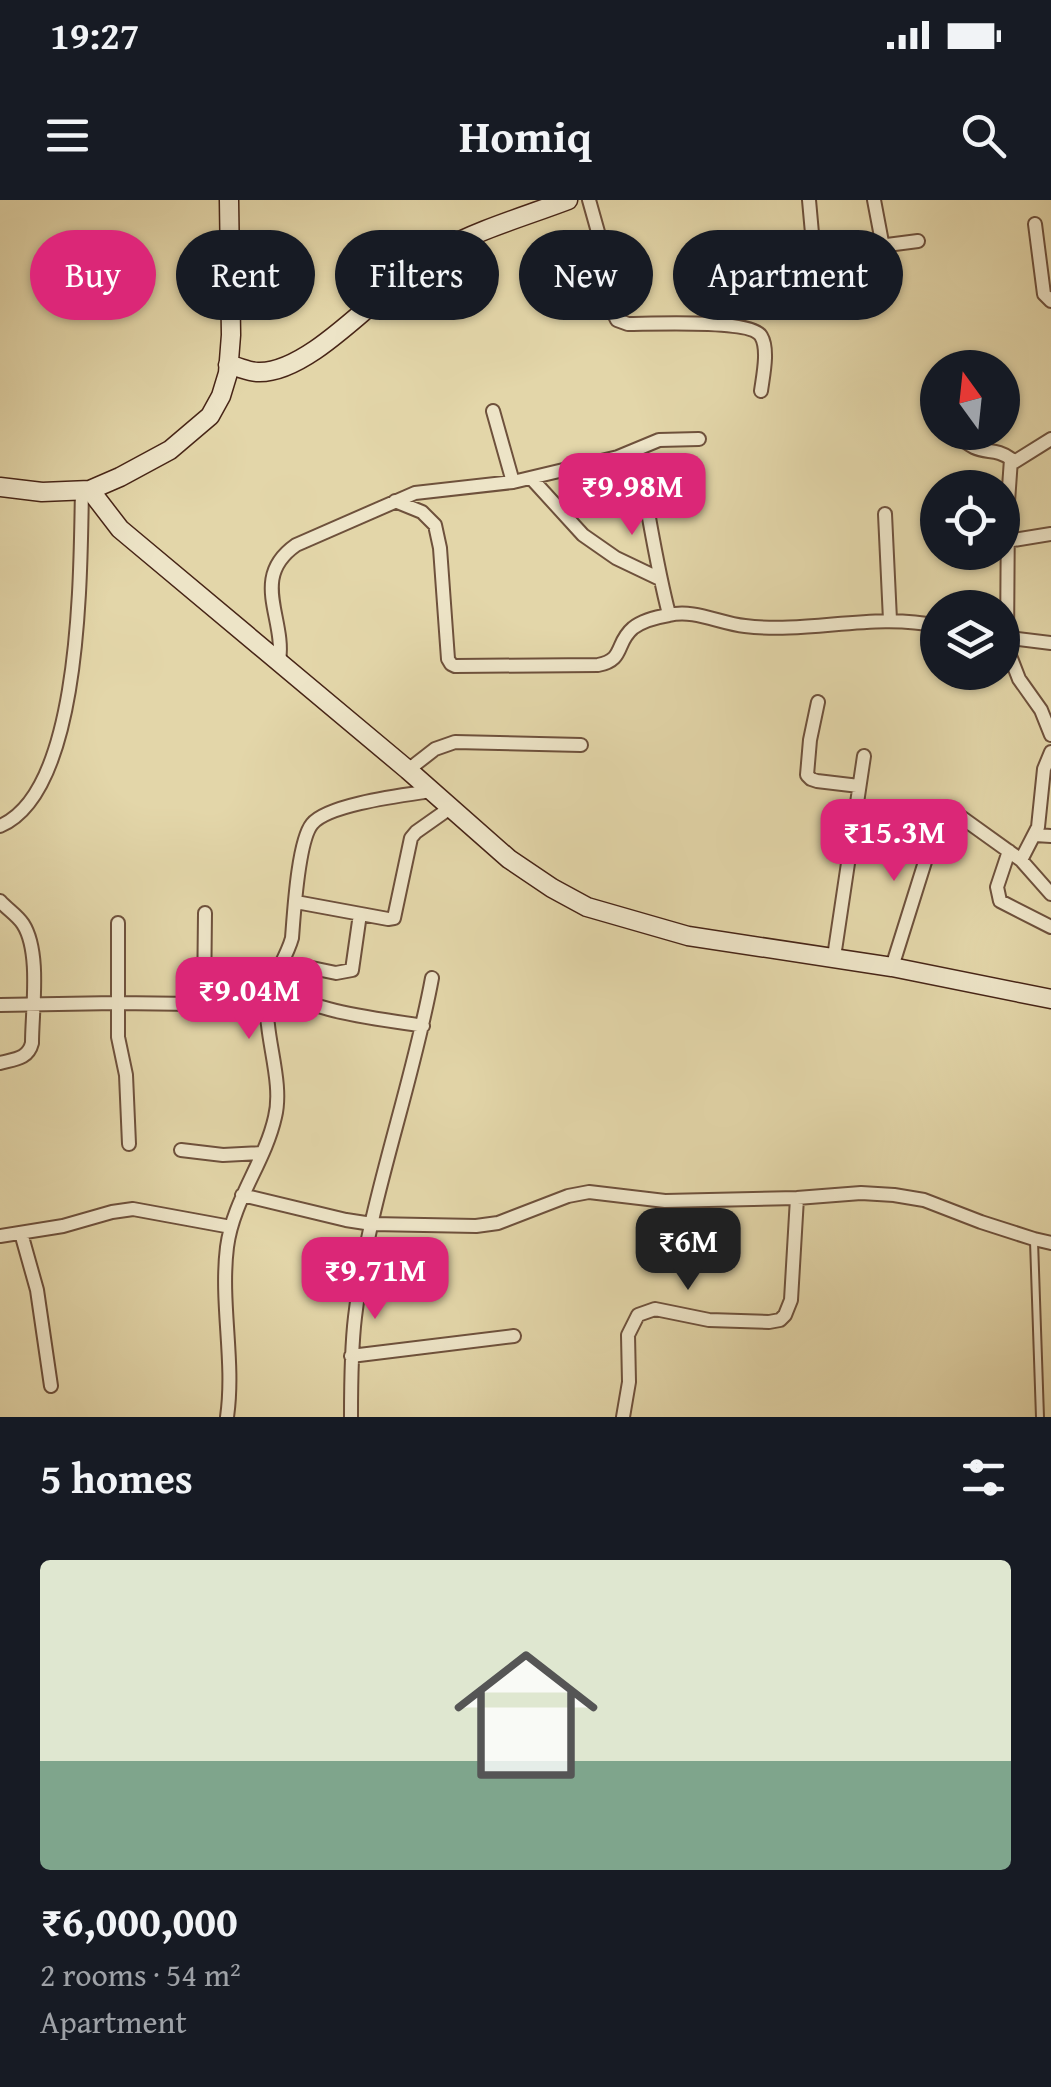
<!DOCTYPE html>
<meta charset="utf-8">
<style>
:root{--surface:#171b24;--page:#20242c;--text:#f1f3f6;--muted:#9ea1a6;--line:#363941;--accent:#db2777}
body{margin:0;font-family:"Gentium Book Plus",serif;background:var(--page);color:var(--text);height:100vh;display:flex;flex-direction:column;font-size:38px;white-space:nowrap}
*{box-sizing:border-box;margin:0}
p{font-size:32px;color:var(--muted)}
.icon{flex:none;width:55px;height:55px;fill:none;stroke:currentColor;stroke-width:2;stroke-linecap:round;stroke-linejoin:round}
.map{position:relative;height:1217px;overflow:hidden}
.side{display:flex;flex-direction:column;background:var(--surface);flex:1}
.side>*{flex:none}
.top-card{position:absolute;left:30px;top:30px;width:992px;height:90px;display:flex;gap:20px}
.needle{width:65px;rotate:345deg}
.controls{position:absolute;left:920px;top:150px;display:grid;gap:20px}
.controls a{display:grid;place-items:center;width:100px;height:100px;border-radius:50%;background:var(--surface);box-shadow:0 2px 8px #0004;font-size:50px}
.price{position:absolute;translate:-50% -85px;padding:0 22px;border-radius:20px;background:var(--accent);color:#fff;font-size:32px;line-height:65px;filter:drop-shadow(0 2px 5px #0008)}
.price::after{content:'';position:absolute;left:50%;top:60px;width:30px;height:22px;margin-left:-15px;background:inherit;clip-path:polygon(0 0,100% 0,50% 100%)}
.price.selected{background:#222;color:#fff}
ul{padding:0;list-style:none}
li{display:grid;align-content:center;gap:20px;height:530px;padding:0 40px}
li+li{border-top:2px solid var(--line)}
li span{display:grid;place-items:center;height:310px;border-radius:10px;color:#555}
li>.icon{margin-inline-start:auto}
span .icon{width:180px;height:180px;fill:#fffc;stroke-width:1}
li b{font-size:42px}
h2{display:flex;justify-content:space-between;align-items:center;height:120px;padding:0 40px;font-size:42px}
.tag{padding:0 35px;border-radius:45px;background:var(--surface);box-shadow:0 2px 8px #0004;font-size:35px;line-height:90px}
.tag.selected{background:var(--accent);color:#fff}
.status{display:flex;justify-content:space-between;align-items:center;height:70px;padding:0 50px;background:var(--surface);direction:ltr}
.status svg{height:28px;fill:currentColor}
header{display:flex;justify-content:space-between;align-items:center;height:130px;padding:0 40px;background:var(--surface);font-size:45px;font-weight:600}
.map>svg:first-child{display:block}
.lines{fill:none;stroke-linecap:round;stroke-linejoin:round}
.lane-casing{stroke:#6e513c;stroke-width:10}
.street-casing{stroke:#6e513c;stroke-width:16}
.secondary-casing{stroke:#472517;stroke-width:21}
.lane{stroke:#ede4c7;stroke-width:6}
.street{stroke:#ede4c7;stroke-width:12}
.secondary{stroke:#ede4c7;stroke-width:18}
</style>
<div class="status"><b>19:27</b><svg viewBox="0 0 49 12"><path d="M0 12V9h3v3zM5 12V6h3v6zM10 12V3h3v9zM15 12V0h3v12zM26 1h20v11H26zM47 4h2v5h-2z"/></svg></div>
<header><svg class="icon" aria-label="menu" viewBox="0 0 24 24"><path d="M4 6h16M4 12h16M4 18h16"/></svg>Homiq<svg class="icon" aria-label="search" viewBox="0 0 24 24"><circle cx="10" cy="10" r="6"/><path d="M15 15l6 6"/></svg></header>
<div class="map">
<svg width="1051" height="1217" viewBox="0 0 1051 1217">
<rect width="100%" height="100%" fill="#e3d6a9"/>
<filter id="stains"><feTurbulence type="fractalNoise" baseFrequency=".002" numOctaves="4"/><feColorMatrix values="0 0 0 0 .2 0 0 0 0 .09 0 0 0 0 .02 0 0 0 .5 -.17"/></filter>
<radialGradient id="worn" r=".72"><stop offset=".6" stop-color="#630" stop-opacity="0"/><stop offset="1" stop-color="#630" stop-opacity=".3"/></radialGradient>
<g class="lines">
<defs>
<path id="lane" d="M1034,1041L1040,1217"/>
<path id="street" d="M589,0L607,64L614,114L617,120L628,124C651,124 751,119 761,136C769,149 763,176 761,191
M809,0L818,100
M874,0L882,42L887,45L918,41
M1035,24L1044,94L1051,101
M493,211L513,282
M956,232C979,260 991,244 1011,259L1008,302L1007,448L1019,479L1041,510L1051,535
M636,251C648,305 655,361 669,414
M1011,264L1051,239
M531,278L583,335L616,358L660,379
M395,301L422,312L435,325L440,348L448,459L451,464L455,466L598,465C625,460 615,443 633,428C642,421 657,417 669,415C694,409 719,423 745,426C809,434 874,412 938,426
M885,314L890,420
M1007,341L1051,334
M1002,437L1051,443
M279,461C286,418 249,378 296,345L415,293L513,282L618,257L659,240L699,239
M818,502L810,540L807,575L811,579L817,581L859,586
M408,570L435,549L455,542L581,545
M855,613L951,615L961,617L1021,660L1051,694
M0,626C83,591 80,369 82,291
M1035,635L1051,636
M1009,651L997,687L1000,701L1051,727
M1021,660L1038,627L1044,569L1051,552
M0,701C7,709 17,715 23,724C41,752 32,810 32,843C28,859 15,859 0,863
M296,702L388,719L394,718L411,638L416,632L450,608
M118,723V837L126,875L129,944
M834,757L864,556
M283,762L336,773L352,770L360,714
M892,767L940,614
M273,783C308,813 377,818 423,826
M204,804L205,713
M0,805L116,803L266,805
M181,950L223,955L262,953
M242,995L346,1020L372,1024L476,1026L498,1023L568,996L589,992L665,1001L797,998L861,993L894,995L924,1000L981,1022L1034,1039L1051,1043
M21,1033L37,1090L51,1186
M0,1036L63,1026L112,1012L133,1009L231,1027
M351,1156L514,1136
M227,1217C235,1161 220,1104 227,1047C233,1000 265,962 275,917C282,889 271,854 268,825C267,818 265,809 266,802C270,779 286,760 292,738C294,713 298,641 312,624C328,604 405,595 431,591
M351,1217C351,1184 351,1150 355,1117C368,1002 411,892 432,778
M623,1217L629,1182L628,1135L638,1115L655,1109L709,1120L769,1122L780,1120L785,1115L791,1100L797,998"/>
<path id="secondary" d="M228,165C238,166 248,172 258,172C314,174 389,78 440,51C480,29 526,16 568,0
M0,287L42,292L90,290L120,277L170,250L210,216L221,196L228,173L231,135L229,0
M90,290L120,329L408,570L509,659L552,688L587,707L688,736L892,767L1051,799"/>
</defs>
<!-- lane casing -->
<use href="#lane" class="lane-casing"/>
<!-- street casing -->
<use href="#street" class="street-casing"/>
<!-- secondary casing -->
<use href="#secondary" class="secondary-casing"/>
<!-- lane -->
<use href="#lane" class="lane"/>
<!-- street -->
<use href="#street" class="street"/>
<!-- secondary -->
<use href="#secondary" class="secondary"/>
</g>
<rect width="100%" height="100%" filter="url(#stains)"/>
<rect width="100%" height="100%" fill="url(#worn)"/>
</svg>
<div class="controls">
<a><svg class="needle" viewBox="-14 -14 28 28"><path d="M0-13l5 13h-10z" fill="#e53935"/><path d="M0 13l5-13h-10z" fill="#9ea1a6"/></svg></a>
<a><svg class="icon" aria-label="locate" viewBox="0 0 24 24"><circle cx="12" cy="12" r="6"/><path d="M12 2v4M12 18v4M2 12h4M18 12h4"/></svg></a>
<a><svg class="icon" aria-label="layers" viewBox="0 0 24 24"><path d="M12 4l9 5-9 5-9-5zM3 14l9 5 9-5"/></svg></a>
</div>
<b class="price" style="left:632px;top:338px">₹9.98M</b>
<b class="price" style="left:894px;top:684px">₹15.3M</b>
<b class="price" style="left:249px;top:842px">₹9.04M</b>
<b class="price selected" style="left:688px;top:1093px">₹6M</b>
<b class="price" style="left:375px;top:1122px">₹9.71M</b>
<div class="top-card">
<a class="tag selected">Buy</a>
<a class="tag">Rent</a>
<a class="tag">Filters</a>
<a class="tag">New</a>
<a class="tag">Apartment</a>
</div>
</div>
<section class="side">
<h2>5 homes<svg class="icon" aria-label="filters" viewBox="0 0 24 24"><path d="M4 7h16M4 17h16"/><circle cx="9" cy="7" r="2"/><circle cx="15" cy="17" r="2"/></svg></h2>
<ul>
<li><span style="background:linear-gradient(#dfe7d0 65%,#7fa58c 0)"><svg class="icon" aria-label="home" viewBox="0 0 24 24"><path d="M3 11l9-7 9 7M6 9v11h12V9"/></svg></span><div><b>₹6,000,000</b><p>2 rooms · 54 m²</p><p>Apartment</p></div></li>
</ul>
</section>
